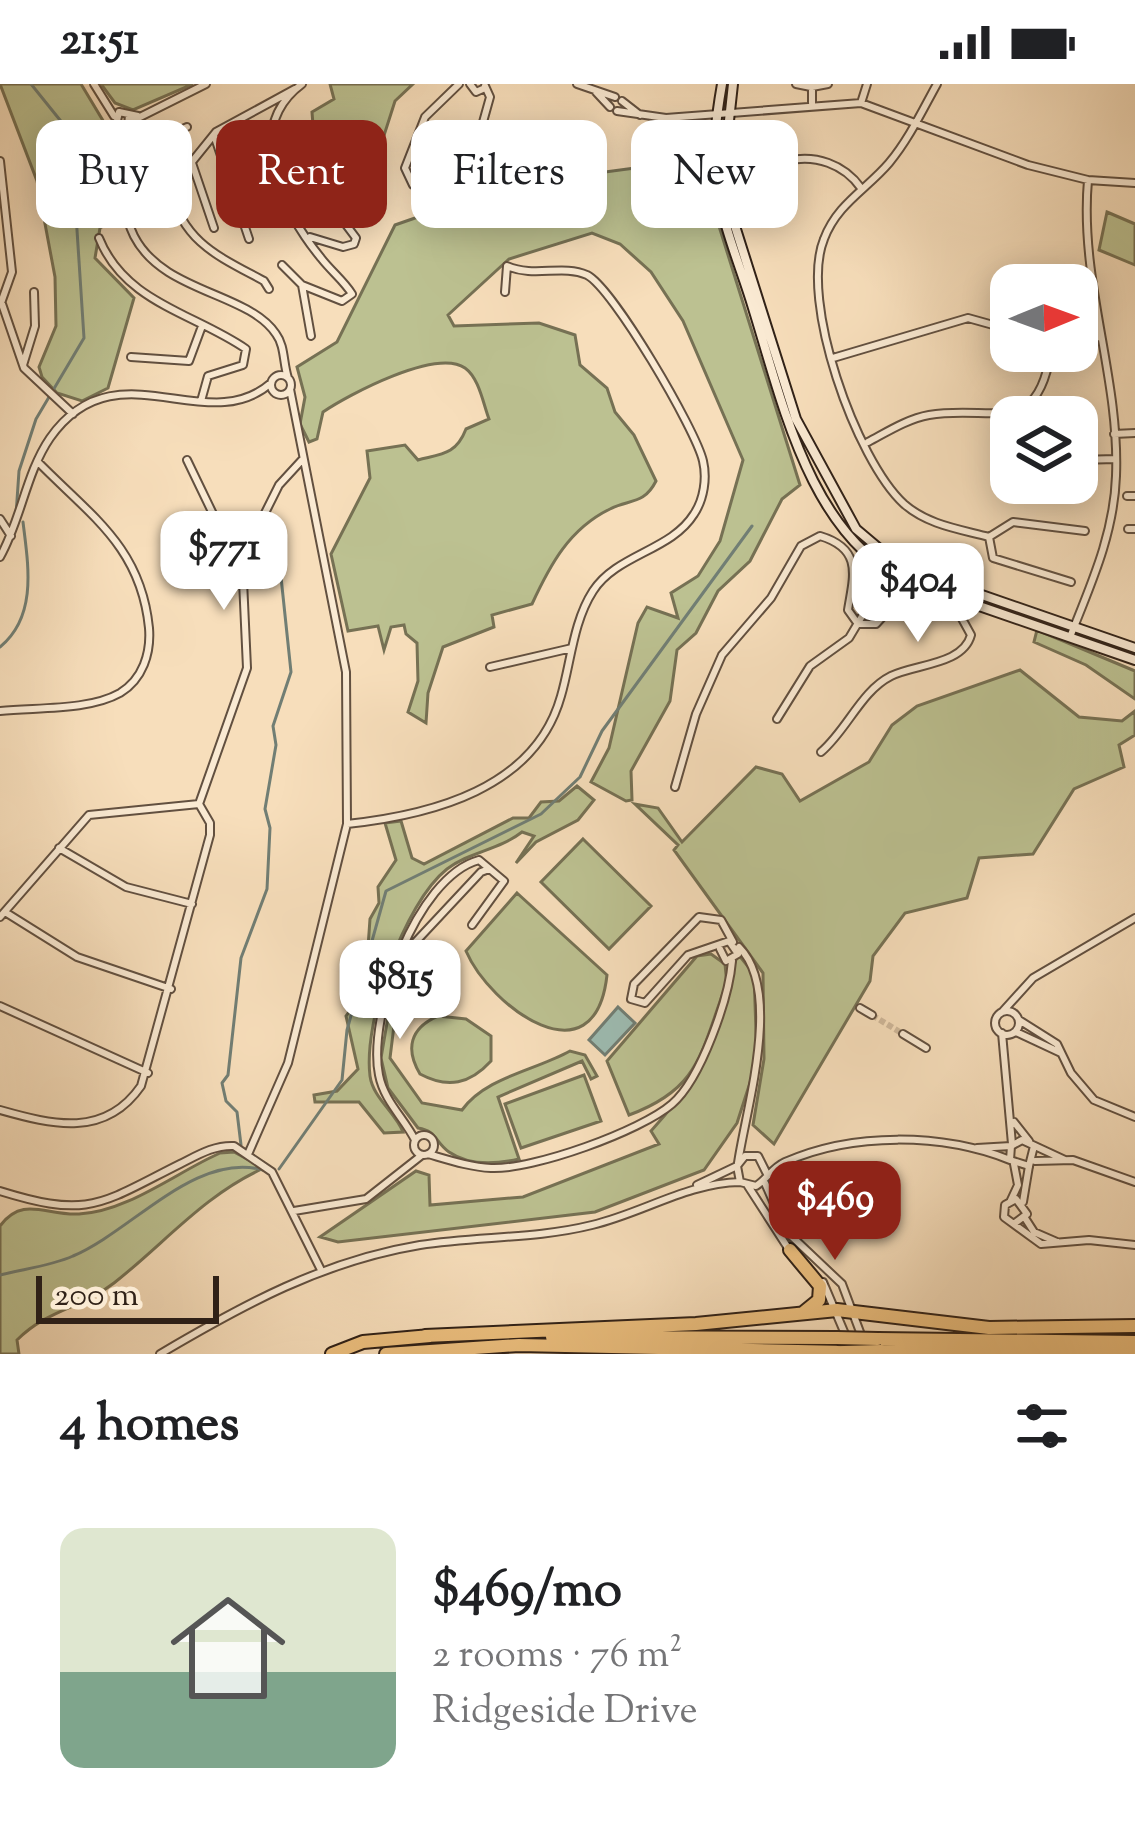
<!DOCTYPE html>
<meta charset="utf-8">
<style>
:root{--surface:#fff;--page:#f6f6f6;--text:#202124;--muted:#757577;--accent:#8f2418}
body{margin:0;font-family:"Sorts Mill Goudy",serif;background:var(--page);color:var(--text);height:100vh;display:flex;flex-direction:column;font-size:45px;white-space:nowrap}
*{box-sizing:border-box;margin:0}
p{font-size:39px;color:var(--muted)}
.icon{flex:none;width:66px;height:66px;fill:none;stroke:currentColor;stroke-width:2;stroke-linecap:round;stroke-linejoin:round}
.map{position:relative;height:1270px;overflow:hidden}
.panel{display:flex;flex-direction:column;background:var(--surface);flex:1}
.panel>*{flex:none}
.hud{position:absolute;left:36px;top:36px;width:1065px;height:108px;display:flex;gap:24px}
.needle{width:78px;rotate:89deg}
.controls{position:absolute;left:990px;top:180px;display:grid;gap:24px}
.controls a{display:grid;place-items:center;width:108px;height:108px;border-radius:24px;background:var(--surface);box-shadow:0 6px 30px #0003;font-size:60px}
.scale{position:absolute;left:36px;bottom:30px;width:183px;box-sizing:border-box;padding-left:12px;border:6px solid #302117;border-top:0;font-size:33px;line-height:42px;white-space:nowrap;color:#302117;-webkit-text-stroke:9px #faead3;paint-order:stroke}
.price{position:absolute;translate:-50% -102px;padding:0 27px;border-radius:24px;background:#fff;color:#222;font-size:39px;line-height:78px;filter:drop-shadow(0 3px 6px #0008)}
.price::after{content:'';position:absolute;left:50%;top:72px;width:36px;height:27px;margin-left:-18px;background:inherit;clip-path:polygon(0 0,100% 0,50% 100%)}
.price.active{background:var(--accent);color:#fff}
ul{padding:0;list-style:none}
li{display:flex;align-items:center;gap:36px;height:300px;padding:0 60px}
li span{display:grid;place-items:center;flex:none;width:336px;height:240px;border-radius:24px;color:#555}
li>.icon{margin-inline-start:auto}
span .icon{width:144px;height:144px;fill:#fffc;stroke-width:1}
li b{font-size:51px}
h2{display:flex;justify-content:space-between;align-items:center;height:144px;padding:0 60px;font-size:51px}
.tag{padding:0 42px;border-radius:24px;background:var(--surface);box-shadow:0 6px 30px #0003;font-size:42px;line-height:108px}
.tag.active{background:var(--accent);color:#fff}
.status{display:flex;justify-content:space-between;align-items:center;height:84px;padding:0 60px;background:var(--surface);direction:ltr}
.status svg{height:33px;fill:currentColor}
.map>svg:first-child{display:block}
.green{fill:#bcc191;stroke:#767154;stroke-width:3}
.water{fill:#9dbcb2;stroke:#717e74;stroke-width:3}
.lines{fill:none;stroke-linecap:round;stroke-linejoin:round}
.stream{stroke:#717e74;stroke-width:3}
.minor-tunnel{stroke:#cfb89a;stroke-width:6;stroke-dasharray:6 3;stroke-linecap:butt}
.minor-casing{stroke:#625040;stroke-width:10}
.tertiary-casing{stroke:#625040;stroke-width:10}
.secondary-casing{stroke:#302117;stroke-width:12}
.motorway-casing{stroke:#302117;stroke-width:16}
.minor{stroke:#faead3;stroke-width:6}
.tertiary{stroke:#faead3;stroke-width:6}
.secondary{stroke:#faead3;stroke-width:8}
.motorway{stroke:#ecbf7e;stroke-width:12}
.motorway-bridge-casing{stroke:#302117;stroke-width:16;stroke-linecap:butt}
.motorway-bridge{stroke:#ecbf7e;stroke-width:12}
</style>
<div class="status"><b>21:51</b><svg viewBox="0 0 49 12"><path d="M0 12V9h3v3zM5 12V6h3v6zM10 12V3h3v9zM15 12V0h3v12zM26 1h20v11H26zM47 4h2v5h-2z"/></svg></div>
<div class="map">
<svg width="1135" height="1270" viewBox="0 0 1135 1270">
<rect width="100%" height="100%" fill="#f7debb"/>
<filter id="stains"><feTurbulence type="fractalNoise" baseFrequency=".00167" numOctaves="4"/><feColorMatrix values="0 0 0 0 .2 0 0 0 0 .09 0 0 0 0 .02 0 0 0 .5 -.17"/></filter>
<radialGradient id="worn" r=".72"><stop offset=".6" stop-color="#630" stop-opacity="0"/><stop offset="1" stop-color="#630" stop-opacity=".3"/></radialGradient>
<!-- green -->
<path class="green" d="M0,0H81L111,50L114,136L100,144L95,174L134,214L108,304L82,317L57,309L42,293L39,283L56,242L55,193L37,97Z
M101,0H193L133,26L115,19Z
M330,0H413L395,17L372,89L313,97L305,95L314,54L312,28L334,15Z
M679,42L703,46L713,123L800,401L782,415L750,477L718,507L696,549L677,566L670,617L631,687L632,716L626,717L591,698L609,664L638,539L647,523L678,534L671,509L698,492L720,457L743,376L683,237L651,188L620,160L592,149L509,175L448,231L454,242L539,239L575,251L580,281L607,304L615,328L634,351L656,397C644,421 629,415 610,425C569,445 550,481 532,520L492,531L494,543L443,563L428,609L426,639L408,628L418,597L417,559L406,550L404,541L391,543L384,566L378,542L348,547L331,470L370,394L367,367L405,361L418,376C441,370 456,371 466,345L489,335C483,319 479,294 465,284C436,264 348,311 323,328L317,355L309,358L300,340L305,313L297,283L337,258L395,141C475,112 551,94 635,84L644,74L653,80L677,61Z
M1107,128L1135,140V181L1099,166Z
M1037,546L1135,587V615L1086,581L1034,558Z
M1020,586L1079,633L1122,637L1135,627V651L1119,661L1124,683L1074,705L1033,770L979,774L967,814L905,829L873,872L870,897L774,1060L753,1041L764,975L763,889L674,766L678,761L635,720L658,724L682,758L756,683L782,690L800,717L869,678L892,641L917,622Z
M577,702L594,716L578,736L536,758L516,779L534,752L522,748C499,766 469,768 447,785C404,819 363,937 370,992C373,1014 395,1028 403,1048L384,1049L359,1018H315L314,1011L337,1007L358,985L346,932L365,906L370,835L379,819L378,803L396,776L385,739L401,737L412,774L424,780L513,734H529L541,718L559,717Z
M583,755L651,822L609,865L541,798Z
M517,809L607,891C595,1000 490,923 466,867Z
M711,870L725,880L727,901L738,870L754,890L757,977L737,1039L704,1086L595,1128L338,1158L320,1153L416,1087L429,1091L430,1121L523,1113L659,1060L651,1047C694,1001 705,968 723,909C700,973 697,1006 629,1031L607,977L697,872Z
M400,893L390,974L422,1019L462,1026C486,993 534,987 570,967L585,971L597,992L591,995L582,977L498,1013L519,1075C497,1080 469,1082 449,1068C435,1058 437,1047 418,1044L388,1004L381,974L393,904Z
M438,932L466,935L491,952V977C470,1000 448,1005 420,990C405,965 410,944 438,932Z
M584,991L601,1037L521,1064L505,1020Z
M234,1068L264,1084C204,1111 165,1159 114,1199C82,1224 48,1225 17,1256L19,1270H0V1142C23,1111 46,1132 79,1130C127,1128 177,1088 220,1069Z"/>
<!-- water -->
<path class="water" d="M618,923L635,939L605,971L589,956Z"/>
<g class="lines">
<!-- stream -->
<path class="stream" d="M16,431L19,387L36,335L84,254L72,69L64,41L31,0
M0,563C38,532 28,480 23,438
M241,1061L237,1028L226,1017L222,999L228,991L241,874L267,805L270,744L265,725L276,661L273,642L291,588L281,493
M279,1085L342,996L347,946L386,807L541,730L580,693L602,647L752,442
M0,1191C23,1185 51,1182 73,1172C132,1147 196,1067 263,1086"/>
<!-- minor-tunnel -->
<path class="minor-tunnel" d="M872,931L903,950"/>
<defs>
<path id="minor" d="M94,0L114,32
M302,0C241,45 283,128 321,174C331,187 344,197 352,210L342,217L302,201
M459,0L425,33L405,84L413,101L471,81L490,13L485,2
M470,0L476,8L485,4
M577,0L615,13
M796,0L811,3
M937,0C922,27 909,55 889,79C867,105 837,120 824,155C799,216 856,376 904,420C928,441 959,445 989,453
M596,8L610,23
M622,17L640,31
M812,19V3L828,0
M861,19L867,0
M617,27L666,34L861,19L1028,81L1088,96L1135,99
M129,31L128,42L116,41L119,28L138,32
M130,38L206,0
M117,42C122,77 118,120 134,152C163,209 248,208 276,250C285,262 283,279 288,294
M214,51L249,155
M0,77L12,188L1,219
M787,77C815,70 844,80 861,104
M192,79L214,144
M170,103L155,96C151,74 167,50 187,43
M310,153L343,163L354,160L356,154L335,126L345,96L368,101L378,121
M99,154C125,219 194,229 246,265L243,281L208,292L201,317
M282,181L302,201L311,252
M269,205L264,197C218,172 184,159 170,105L216,48L295,5
M2,220L24,284L73,330
M1077,256L1099,253
M131,273L189,277L202,242
M833,274L968,234L1011,246
M23,281L35,242L34,208
M271 301a10 10 0 1 1 20 0a10 10 0 1 1-20 0Z
M1114,350L1135,349
M868,358C887,348 907,335 929,331C994,320 1037,356 1051,267
M187,376L227,459L242,475
M1077,376L1116,375
M1078,376L1081,406
M1127,412H1135
M0,435L11,452
M1128,445H1135
M989,453L993,474L1071,498
M989,453L1013,438L1085,447
M0,473C21,436 26,389 50,354C116,260 206,356 271,299
M1070,553C1091,500 1114,450 1116,392C1120,293 1079,197 1088,96
M490,583L572,564
M0,627C36,623 88,627 120,609C143,595 151,569 149,544C141,463 91,432 38,378
M777,635L810,582L849,554L892,482
M675,703L696,630L722,571L771,514L801,462L820,452C864,465 853,494 848,526L858,540H876L899,515L960,531L971,551C963,581 915,580 891,592C861,607 847,646 821,668
M199,720L247,584L242,475L279,401L302,376
M347,740C431,731 535,705 561,612C571,578 573,538 593,507C617,470 671,467 694,430C704,415 707,394 703,377C696,346 613,204 587,191C562,180 535,194 507,182L505,208
M59,764L126,803L192,820
M5,828L77,873L171,905
M0,833L89,731L199,720
M720,865L726,877L738,870L729,857L688,871L645,919L631,915L634,900L699,833L721,836L733,858
M408,866L481,788L489,785
M0,922L148,989
M860,924L872,931
M1003,927L1033,894L1135,834
M995 939a12 12 0 1 1 24 0a12 12 0 1 1-24 0Z
M1019,936L1057,960L1071,989L1094,1016L1135,1033
M1016,948L1061,969
M1002,949L1012,1060
M903,950L926,964
M0,1026C53,1041 105,1054 141,1002L210,751V739L199,720
M1014,1038L1029,1057
M414 1061a10 10 0 1 1 20 0a10 10 0 1 1-20 0Z
M415,1056C404,1034 384,1017 379,991C367,932 416,793 479,776L504,797L472,841
M249,1068L288,979L347,740L346,588L290,305
M428,1070C449,1076 470,1083 491,1084C533,1086 641,1047 672,1020C701,995 729,914 732,877
M738,1079C746,1024 783,907 739,863
M0,1107C90,1135 100,1120 180,1080C198,1071 214,1061 234,1062L272,1088L321,1186
M1011,1116L1018,1101L1014,1080
M1023,1118L1029,1082
M294,1127L366,1115L422,1071
M1025,1134L1034,1148L1057,1158
M1015,1139L1027,1130L1016,1115L1005,1121L1004,1133L1041,1160L1089,1156L1135,1161"/>
<path id="tertiary" d="M1034,1062L1029,1082L1010,1076L1011,1062L1022,1056L1065,1076
M977,1064L1011,1062
M1035,1077L1073,1076L1135,1098
M767,1090L758,1072H745L737,1082L740,1098L756,1102C767,1095 772,1084 785,1078C853,1048 942,1049 1010,1076
M765,1099L786,1147L842,1200L863,1256
M697,1101L737,1082
M748,1102L788,1164
M770,1107L781,1082
M823,1198L853,1269
M160,1270C243,1221 323,1177 420,1161C477,1152 536,1155 592,1141C643,1129 687,1099 740,1098"/>
<path id="secondary" d="M722,0C716,34 712,67 717,101C723,143 741,184 753,224C782,317 810,452 907,497L1135,576
M733,0L725,73L729,123L796,335L856,445L901,483L1135,564
M879,505L911,503"/>
<path id="motorway" d="M790,1166L820,1202L819,1216L803,1229
M425,1252L696,1240L837,1226L989,1244L1135,1242
M552,1253L837,1254
M878,1255L1135,1258
M881,1267L1135,1270
M332,1270L363,1258L430,1252
M386,1270L519,1261L844,1268"/>
</defs>
<!-- minor casing -->
<use href="#minor" class="minor-casing"/>
<!-- tertiary casing -->
<use href="#tertiary" class="tertiary-casing"/>
<!-- secondary casing -->
<use href="#secondary" class="secondary-casing"/>
<!-- motorway casing -->
<use href="#motorway" class="motorway-casing"/>
<!-- minor -->
<use href="#minor" class="minor"/>
<!-- tertiary -->
<use href="#tertiary" class="tertiary"/>
<!-- secondary -->
<use href="#secondary" class="secondary"/>
<!-- motorway -->
<use href="#motorway" class="motorway"/>
<defs>
<path id="motorway-bridge" d="M837,1254L878,1255
M844,1268L881,1267"/>
</defs>
<!-- motorway-bridge casing -->
<use href="#motorway-bridge" class="motorway-bridge-casing"/>
<!-- motorway-bridge -->
<use href="#motorway-bridge" class="motorway-bridge"/>
</g>
<rect width="100%" height="100%" filter="url(#stains)"/>
<rect width="100%" height="100%" fill="url(#worn)"/>
</svg>
<div class="controls">
<a><svg class="needle" viewBox="-14 -14 28 28"><path d="M0-13l5 13h-10z" fill="#e53935"/><path d="M0 13l5-13h-10z" fill="#757577"/></svg></a>
<a><svg class="icon" aria-label="layers" viewBox="0 0 24 24"><path d="M12 4l9 5-9 5-9-5zM3 14l9 5 9-5"/></svg></a>
</div>
<div class="scale">200 m</div>
<b class="price" style="left:224px;top:529px">$771</b>
<b class="price" style="left:918px;top:561px">$404</b>
<b class="price" style="left:400px;top:958px">$815</b>
<b class="price active" style="left:835px;top:1179px">$469</b>
<div class="hud">
<a class="tag">Buy</a>
<a class="tag active">Rent</a>
<a class="tag">Filters</a>
<a class="tag">New</a>
</div>
</div>
<section class="panel">
<h2>4 homes<svg class="icon" aria-label="filters" viewBox="0 0 24 24"><path d="M4 7h16M4 17h16"/><circle cx="9" cy="7" r="2"/><circle cx="15" cy="17" r="2"/></svg></h2>
<ul>
<li><span style="background:linear-gradient(#dfe7d0 60%,#7fa58c 0)"><svg class="icon" aria-label="home" viewBox="0 0 24 24"><path d="M3 11l9-7 9 7M6 9v11h12V9"/></svg></span><div><b>$469/mo</b><p>2 rooms · 76 m²</p><p>Ridgeside Drive</p></div></li>
</ul>
</section>
